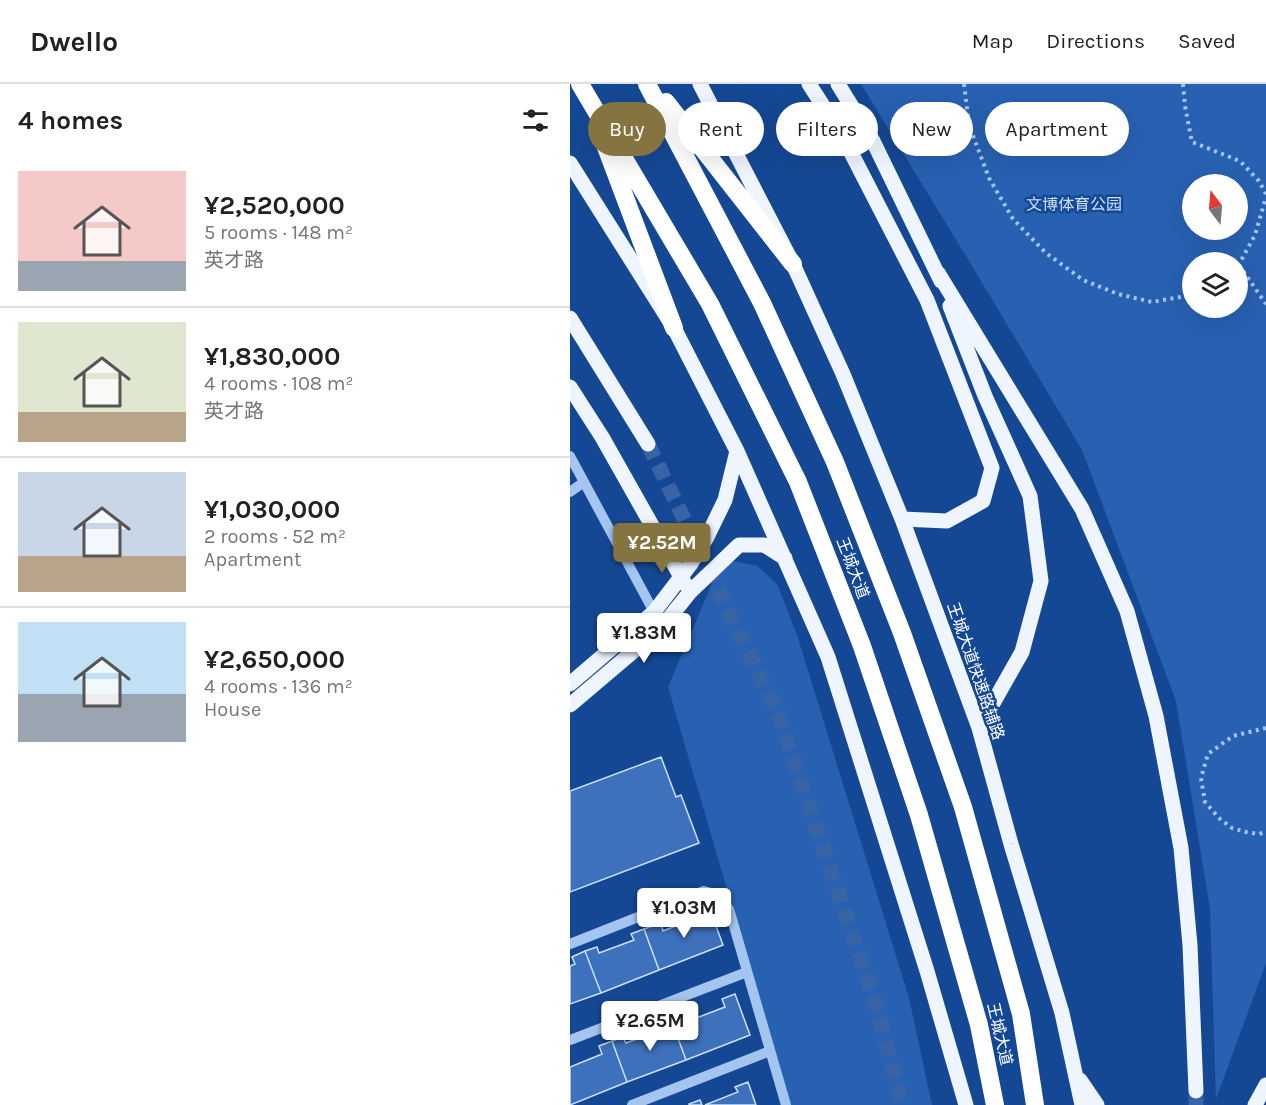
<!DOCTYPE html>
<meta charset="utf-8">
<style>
:root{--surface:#fff;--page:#f2f2f2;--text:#222;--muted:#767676;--line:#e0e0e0;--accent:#857440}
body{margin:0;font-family:Karla,"Noto Sans SC",sans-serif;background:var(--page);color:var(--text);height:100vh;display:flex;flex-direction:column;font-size:22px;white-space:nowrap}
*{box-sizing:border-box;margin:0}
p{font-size:20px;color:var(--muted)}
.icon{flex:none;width:33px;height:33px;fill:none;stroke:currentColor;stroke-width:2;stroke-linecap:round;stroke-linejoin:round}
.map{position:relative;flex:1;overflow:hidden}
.details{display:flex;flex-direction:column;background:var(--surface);width:570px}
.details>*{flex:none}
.banner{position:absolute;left:18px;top:18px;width:570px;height:54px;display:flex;gap:12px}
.needle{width:39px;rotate:344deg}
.controls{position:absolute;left:612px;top:90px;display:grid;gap:12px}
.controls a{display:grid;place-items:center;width:66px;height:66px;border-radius:50%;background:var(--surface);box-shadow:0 6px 24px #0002;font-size:30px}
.price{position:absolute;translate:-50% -51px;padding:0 14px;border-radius:6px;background:#fff;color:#222;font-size:20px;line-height:39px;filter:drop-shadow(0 2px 3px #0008)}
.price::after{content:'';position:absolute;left:50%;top:36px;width:18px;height:14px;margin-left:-9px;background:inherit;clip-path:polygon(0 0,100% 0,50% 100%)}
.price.selected{background:var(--accent);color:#fff}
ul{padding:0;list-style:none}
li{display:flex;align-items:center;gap:18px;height:150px;padding:0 18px}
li+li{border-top:2px solid var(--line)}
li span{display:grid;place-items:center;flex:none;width:168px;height:120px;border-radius:0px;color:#555}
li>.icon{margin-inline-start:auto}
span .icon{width:72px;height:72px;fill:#fffc;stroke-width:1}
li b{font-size:26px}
h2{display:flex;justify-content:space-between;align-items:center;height:72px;padding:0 18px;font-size:26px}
.pill{padding:0 21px;border-radius:27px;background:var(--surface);box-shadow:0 6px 24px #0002;font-size:21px;line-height:54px}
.pill.selected{background:var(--accent);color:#fff}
header{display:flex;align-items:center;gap:36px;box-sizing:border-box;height:84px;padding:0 30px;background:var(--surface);border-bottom:2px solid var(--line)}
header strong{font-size:28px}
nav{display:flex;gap:33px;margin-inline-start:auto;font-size:21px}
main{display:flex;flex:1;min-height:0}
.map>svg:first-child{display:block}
.green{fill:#2861b2;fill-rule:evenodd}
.building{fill:#3d71bb;stroke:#cce0fc;stroke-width:1.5}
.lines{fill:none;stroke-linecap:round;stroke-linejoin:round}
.major-tunnel{stroke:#3863a4;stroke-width:15;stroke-dasharray:15 8;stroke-linecap:butt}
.path{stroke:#a5c5f1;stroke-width:4;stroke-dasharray:3 4.5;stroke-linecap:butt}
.minor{stroke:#a5c5f1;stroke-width:10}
.major{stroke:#eff5ff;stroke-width:15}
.highway{stroke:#fff;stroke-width:18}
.labels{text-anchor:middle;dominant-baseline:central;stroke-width:5;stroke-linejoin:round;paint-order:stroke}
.park-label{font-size:16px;fill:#cce0fc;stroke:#154894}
.street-label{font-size:16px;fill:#fff;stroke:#154894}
</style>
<header>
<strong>Dwello</strong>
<nav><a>Map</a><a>Directions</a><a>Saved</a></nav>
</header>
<main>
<section class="details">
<h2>4 homes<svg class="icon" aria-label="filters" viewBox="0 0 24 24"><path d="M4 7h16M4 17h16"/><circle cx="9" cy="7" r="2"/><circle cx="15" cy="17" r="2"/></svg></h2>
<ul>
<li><span style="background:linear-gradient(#f6c9c9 75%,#9aa5b1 0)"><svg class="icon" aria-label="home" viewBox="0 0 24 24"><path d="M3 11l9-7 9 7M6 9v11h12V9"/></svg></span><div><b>¥2,520,000</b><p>5 rooms · 148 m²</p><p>英才路</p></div></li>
<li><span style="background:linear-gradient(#dfe7d0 75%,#b9a48a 0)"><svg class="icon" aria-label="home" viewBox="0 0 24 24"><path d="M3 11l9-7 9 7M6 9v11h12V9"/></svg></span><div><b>¥1,830,000</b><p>4 rooms · 108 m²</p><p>英才路</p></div></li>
<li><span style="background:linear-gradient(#c9d6e8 70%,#b9a48a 0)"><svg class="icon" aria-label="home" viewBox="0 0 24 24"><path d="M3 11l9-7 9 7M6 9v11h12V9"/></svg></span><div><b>¥1,030,000</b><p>2 rooms · 52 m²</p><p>Apartment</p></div></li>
<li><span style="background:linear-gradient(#bfe0f5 60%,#9aa5b1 0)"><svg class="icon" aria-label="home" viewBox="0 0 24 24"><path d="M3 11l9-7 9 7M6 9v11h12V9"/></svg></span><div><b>¥2,650,000</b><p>4 rooms · 136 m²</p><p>House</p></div></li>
</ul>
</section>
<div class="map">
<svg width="696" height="1021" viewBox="0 0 696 1021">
<rect width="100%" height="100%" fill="#154894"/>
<!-- green -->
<path class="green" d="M291,0H696V879L646,1015L640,825L606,617L512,366L399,177ZM622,100H668V146H622ZM622,178H668V224H622Z
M163,477L187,482L207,500L227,551L339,914L362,1021H220L98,603L146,490Z"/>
<!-- building -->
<path class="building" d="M91,673L106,713L111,711L129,759L0,808V707Z
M138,820L153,861L89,886L74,845L91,839L93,847L128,833L125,825Z
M74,845L89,886L31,909L15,867L27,863L29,869L64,856L61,850Z
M15,867L31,909L0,920V882L5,880L2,873Z
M165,910L180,951L116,976L101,935L118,929L121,936L155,923L152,915Z
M101,935L116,976L57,998L42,957L53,953L56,959L91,946L89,940Z
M42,957L57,998L0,1021V983L32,970L29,962Z
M178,998L186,1021H135L168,1008L165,1003Z
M130,1016L132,1021H119V1020Z"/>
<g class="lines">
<!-- major-tunnel -->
<path class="major-tunnel" d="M78,360L209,632L308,927L332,1021
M626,1021V1007"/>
<!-- path -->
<path class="path" d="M394,0L399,41L419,94L443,135L476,169L513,196L548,210L582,218L611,213L622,209
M613,0L615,22L622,58L670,77L689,97L696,110
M669,181L696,220
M668,182L685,151L696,113
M696,644L663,652L638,670L631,694L635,718L650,735L662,744L676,748L689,750L696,748"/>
<!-- minor -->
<path class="minor" d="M0,372L92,543
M0,408L14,398
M0,860L134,807L148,811L159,825L216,1021
M0,956L177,888
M62,1021L200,967"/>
<!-- major -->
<path class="major" d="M130,0L223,180L273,290L332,435L409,644L441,760L492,929L512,1021
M239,0L272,51L357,216L422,384L413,417L377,437L332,435
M268,0L303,57L371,197
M0,79L104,244L167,367L258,573L357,887L396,1021
M368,189L512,425L557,527L586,632L611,764L620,861L626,1007
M380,222L415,312L460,412L471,497L452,568L409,644
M0,234L78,360
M0,303L32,353L115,500
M0,600L84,528L120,481L137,453L155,416L167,367
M0,621L92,543L120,508L169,461H194L215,474
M510,996L527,1021
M685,1021L696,1001"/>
<!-- highway -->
<path class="highway" d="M10,0L140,220L228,398L292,562L349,731L409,941L425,1021
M77,0L192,219L265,378L332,549L393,723L451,930L465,1021
M96,18L223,180
M33,55L104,244"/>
</g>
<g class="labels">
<!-- park labels -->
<g class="park-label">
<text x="504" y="120">文博体育公园</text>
</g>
<!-- street labels -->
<g class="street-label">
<text transform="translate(283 484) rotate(69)">王城大道</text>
<text transform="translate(406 587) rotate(71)">王城大道快速路辅路</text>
<text transform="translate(430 950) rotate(77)">王城大道</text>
</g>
</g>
</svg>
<div class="controls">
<a><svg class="needle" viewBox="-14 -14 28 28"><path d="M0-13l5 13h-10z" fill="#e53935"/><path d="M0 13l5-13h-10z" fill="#767676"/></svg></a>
<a><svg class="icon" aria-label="layers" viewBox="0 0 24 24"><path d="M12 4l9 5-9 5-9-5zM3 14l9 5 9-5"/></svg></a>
</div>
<b class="price selected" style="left:92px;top:490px">¥2.52M</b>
<b class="price" style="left:74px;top:580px">¥1.83M</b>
<b class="price" style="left:114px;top:855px">¥1.03M</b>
<b class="price" style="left:80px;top:968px">¥2.65M</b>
<div class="banner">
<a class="pill selected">Buy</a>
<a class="pill">Rent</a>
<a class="pill">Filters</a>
<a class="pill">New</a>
<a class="pill">Apartment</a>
</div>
</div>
</main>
